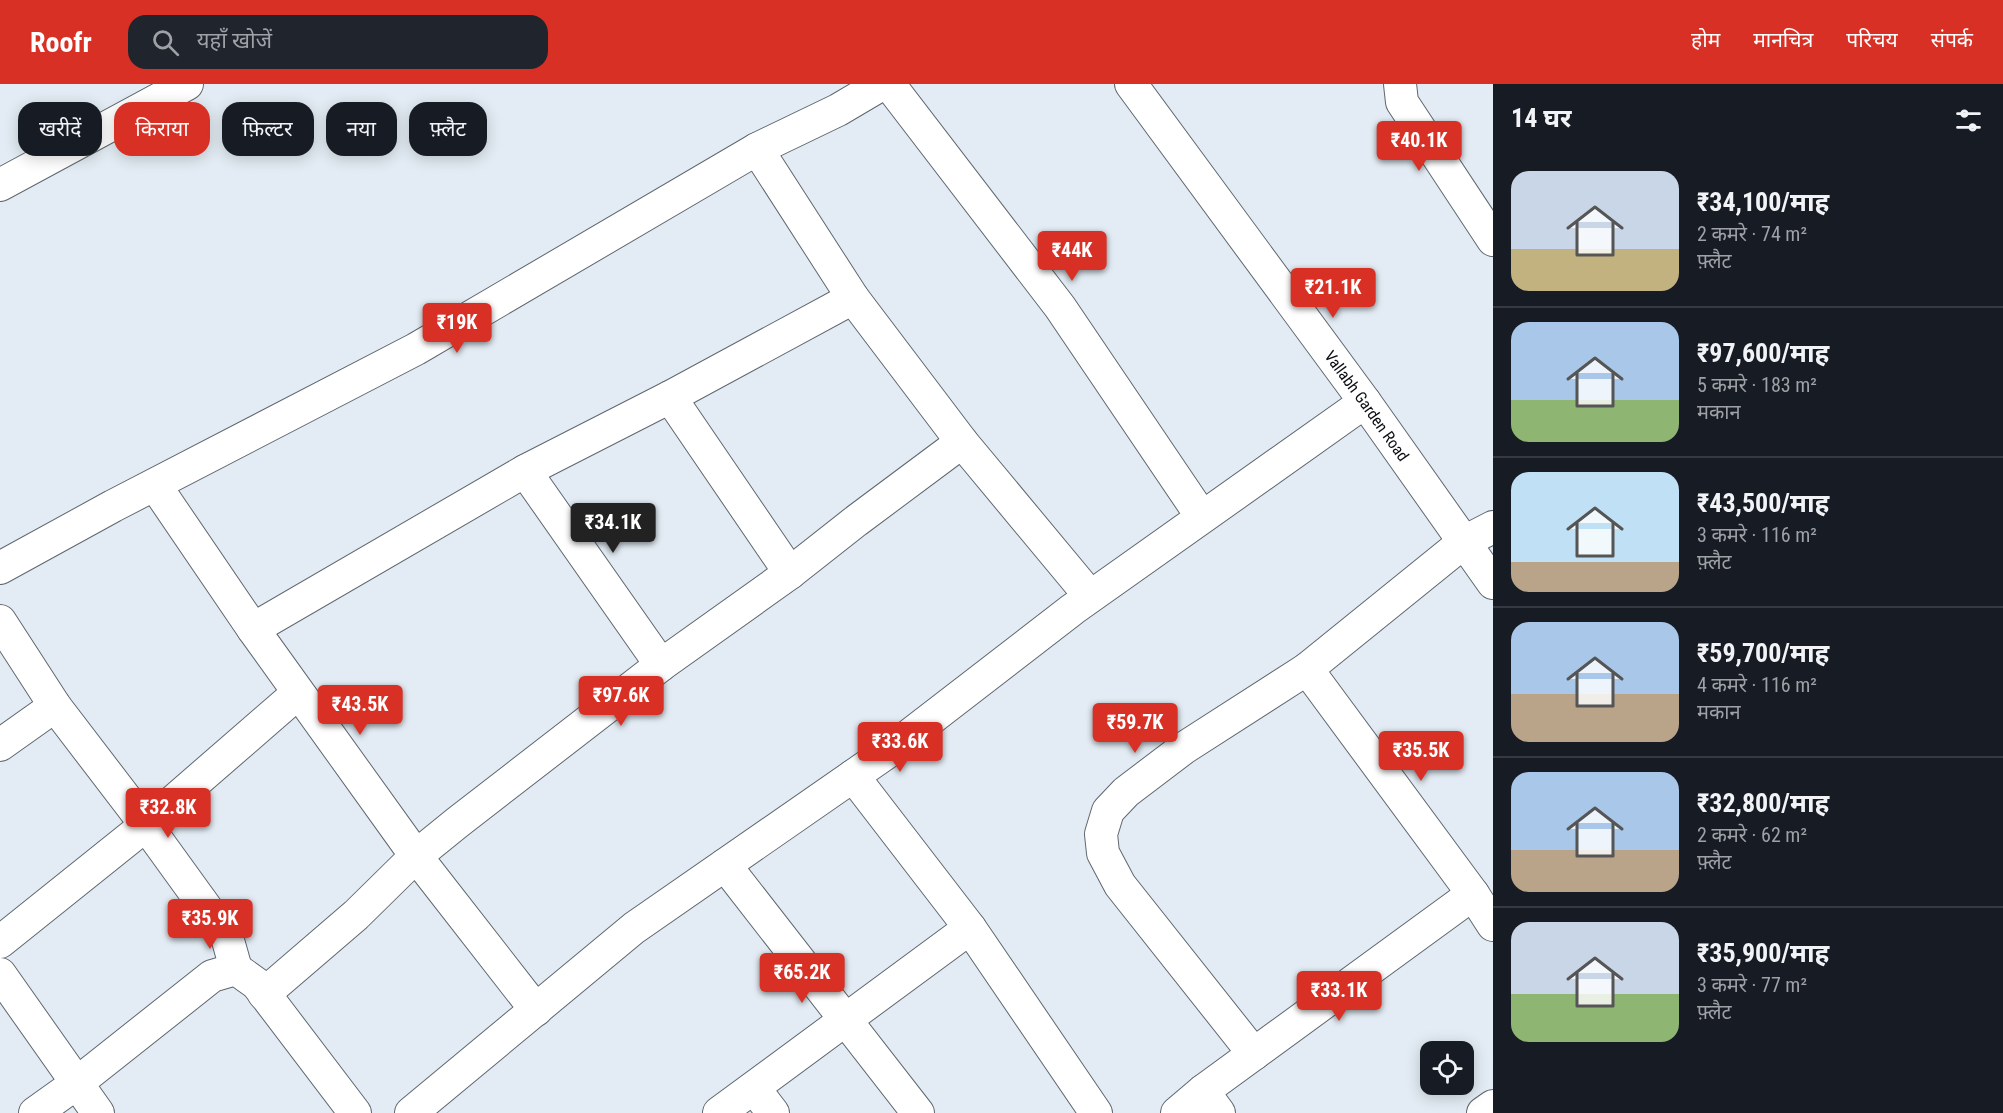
<!DOCTYPE html>
<html lang="hi">
<meta charset="utf-8">
<style>
:root{--surface:#171b24;--page:#20242c;--text:#f1f3f6;--muted:#9ea1a6;--line:#363941;--accent:#d93025}
body{margin:0;font-family:"Roboto Condensed","Noto Sans Devanagari",sans-serif;background:var(--page);color:var(--text);height:100vh;display:flex;flex-direction:column;font-size:22px;white-space:nowrap}
*{box-sizing:border-box;margin:0}
p{font-size:20px;color:var(--muted)}
.icon{flex:none;width:33px;height:33px;fill:none;stroke:currentColor;stroke-width:2;stroke-linecap:round;stroke-linejoin:round}
.map{position:relative;flex:1;overflow:hidden}
.drawer{display:flex;flex-direction:column;background:var(--surface);width:510px}
.drawer>*{flex:none}
.hud{position:absolute;left:18px;top:18px;width:570px;height:54px;display:flex;gap:12px}
.controls{position:absolute;left:1420px;top:957px;display:grid;gap:12px}
.controls a{display:grid;place-items:center;width:54px;height:54px;border-radius:12px;background:var(--surface);box-shadow:0 3px 15px #0003;font-size:30px}
.price{position:absolute;translate:-50% -51px;padding:0 14px;border-radius:6px;background:var(--accent);color:#fff;font-size:20px;line-height:39px;filter:drop-shadow(0 2px 3px #0008)}
.price::after{content:'';position:absolute;left:50%;top:36px;width:18px;height:14px;margin-left:-9px;background:inherit;clip-path:polygon(0 0,100% 0,50% 100%)}
.price.current{background:#222;color:#fff}
ul{padding:0;list-style:none}
li{display:flex;align-items:center;gap:18px;height:150px;padding:0 18px}
li+li{border-top:2px solid var(--line)}
li span{display:grid;place-items:center;flex:none;width:168px;height:120px;border-radius:18px;color:#555}
li>.icon{margin-inline-start:auto}
span .icon{width:72px;height:72px;fill:#fffc;stroke-width:1}
li b{font-size:26px}
h2{display:flex;justify-content:space-between;align-items:center;height:72px;padding:0 18px;font-size:26px}
.chip{padding:0 21px;border-radius:18px;background:var(--surface);box-shadow:0 3px 15px #0003;font-size:21px;line-height:54px}
.chip.current{background:var(--accent);color:#fff}
header{display:flex;align-items:center;gap:36px;box-sizing:border-box;height:84px;padding:0 30px;background:var(--accent);color:#fff}
header strong{font-size:28px}
nav{display:flex;gap:33px;margin-inline-start:auto;font-size:21px}
.search{width:420px;height:54px;background:var(--page);display:flex;align-items:center;gap:15px;box-sizing:border-box;padding:0 21px;border-radius:18px;color:var(--muted);font-size:22px}
main{display:flex;flex:1;min-height:0}
.map>svg:first-child{display:block}
.lines{fill:none;stroke-linecap:round;stroke-linejoin:round}
.minor-casing{stroke:#60676e;stroke-width:34}
.minor{stroke:#fff;stroke-width:32}
.labels{text-anchor:middle;dominant-baseline:central;stroke-width:4.5;stroke-linejoin:round;paint-order:stroke}
.street-label{font-size:16px;fill:#0b0e11;stroke:#fff}
</style>
<header>
<strong>Roofr</strong>
<div class="search"><svg class="icon" aria-label="search" viewBox="0 0 24 24"><circle cx="10" cy="10" r="6"/><path d="M15 15l6 6"/></svg>यहाँ खोजें</div>
<nav><a>होम</a><a>मानचित्र</a><a>परिचय</a><a>संपर्क</a></nav>
</header>
<main>
<div class="map">
<svg width="1493" height="1029" viewBox="0 0 1493 1029">
<rect width="100%" height="100%" fill="#e3ecf4"/>
<g class="lines">
<defs>
<g id="minor">
<path d="M889,0L1060,223L1202,433"/>
<path id="s1" d="M1131,0L1365,318L1493,499"/>
<path d="M1400,0L1402,18L1493,156"/>
<path d="M757,65L853,214L962,358L1090,512"/>
<path d="M0,101L187,0"/>
<path d="M670,313L790,489"/>
<path d="M525,387L661,581"/>
<path d="M155,401L253,545L416,772L536,926"/>
<path d="M0,484L113,422L416,265L757,65L838,26L882,0"/>
<path d="M0,537L55,622L146,741L227,853L236,885"/>
<path d="M253,545L525,387L670,313L853,214"/>
<path d="M1307,585L1473,810L1493,841"/>
<path d="M0,661L55,622"/>
<path d="M853,692L970,844L1096,1029"/>
<path d="M725,781L918,1029"/>
<path d="M0,858L146,741L298,609"/>
<path d="M0,890L98,1029"/>
<path d="M264,910L356,831L416,772L458,738L661,581L790,489L856,437L962,358"/>
<path d="M1254,970L1120,801L1103,769L1101,750L1108,727L1126,708L1184,664L1307,585L1464,458L1493,443"/>
<path d="M754,1004L773,1029"/>
<path d="M1203,1007L1219,1029"/>
<path d="M35,1029L77,999L212,892L236,885L257,900L355,1029"/>
<path d="M411,1029L634,844L889,667L1073,525L1365,318"/>
<path d="M719,1029L970,844"/>
<path d="M1177,1029L1203,1007L1473,810"/>
<path d="M1483,1029L1493,1022"/>
</g>
</defs>
<!-- minor casing -->
<use href="#minor" class="minor-casing"/>
<!-- minor -->
<use href="#minor" class="minor"/>
</g>
<g class="labels">
<!-- street labels -->
<g class="street-label">
<text stroke="none"><textPath href="#s1" startOffset="399">Vallabh Garden Road</textPath></text>
</g>
</g>
</svg>
<div class="controls">
<a><svg class="icon" aria-label="locate" viewBox="0 0 24 24"><circle cx="12" cy="12" r="6"/><path d="M12 2v4M12 18v4M2 12h4M18 12h4"/></svg></a>
</div>
<b class="price" style="left:1419px;top:88px">₹40.1K</b>
<b class="price" style="left:1072px;top:198px">₹44K</b>
<b class="price" style="left:1333px;top:235px">₹21.1K</b>
<b class="price" style="left:457px;top:270px">₹19K</b>
<b class="price current" style="left:613px;top:470px">₹34.1K</b>
<b class="price" style="left:621px;top:643px">₹97.6K</b>
<b class="price" style="left:360px;top:652px">₹43.5K</b>
<b class="price" style="left:1135px;top:670px">₹59.7K</b>
<b class="price" style="left:900px;top:689px">₹33.6K</b>
<b class="price" style="left:1421px;top:698px">₹35.5K</b>
<b class="price" style="left:168px;top:755px">₹32.8K</b>
<b class="price" style="left:210px;top:866px">₹35.9K</b>
<b class="price" style="left:802px;top:920px">₹65.2K</b>
<b class="price" style="left:1339px;top:938px">₹33.1K</b>
<div class="hud">
<a class="chip">खरीदें</a>
<a class="chip current">किराया</a>
<a class="chip">फ़िल्टर</a>
<a class="chip">नया</a>
<a class="chip">फ़्लैट</a>
</div>
</div>
<section class="drawer">
<h2>14 घर<svg class="icon" aria-label="filters" viewBox="0 0 24 24"><path d="M4 7h16M4 17h16"/><circle cx="9" cy="7" r="2"/><circle cx="15" cy="17" r="2"/></svg></h2>
<ul>
<li><span style="background:linear-gradient(#c9d6e8 65%,#c2b280 0)"><svg class="icon" aria-label="home" viewBox="0 0 24 24"><path d="M3 11l9-7 9 7M6 9v11h12V9"/></svg></span><div><b>₹34,100/माह</b><p>2 कमरे · 74 m²</p><p>फ़्लैट</p></div></li>
<li><span style="background:linear-gradient(#a9c7e8 65%,#8fb573 0)"><svg class="icon" aria-label="home" viewBox="0 0 24 24"><path d="M3 11l9-7 9 7M6 9v11h12V9"/></svg></span><div><b>₹97,600/माह</b><p>5 कमरे · 183 m²</p><p>मकान</p></div></li>
<li><span style="background:linear-gradient(#bfe0f5 75%,#b9a48a 0)"><svg class="icon" aria-label="home" viewBox="0 0 24 24"><path d="M3 11l9-7 9 7M6 9v11h12V9"/></svg></span><div><b>₹43,500/माह</b><p>3 कमरे · 116 m²</p><p>फ़्लैट</p></div></li>
<li><span style="background:linear-gradient(#a9c7e8 60%,#b9a48a 0)"><svg class="icon" aria-label="home" viewBox="0 0 24 24"><path d="M3 11l9-7 9 7M6 9v11h12V9"/></svg></span><div><b>₹59,700/माह</b><p>4 कमरे · 116 m²</p><p>मकान</p></div></li>
<li><span style="background:linear-gradient(#a9c7e8 65%,#b9a48a 0)"><svg class="icon" aria-label="home" viewBox="0 0 24 24"><path d="M3 11l9-7 9 7M6 9v11h12V9"/></svg></span><div><b>₹32,800/माह</b><p>2 कमरे · 62 m²</p><p>फ़्लैट</p></div></li>
<li><span style="background:linear-gradient(#c9d6e8 60%,#8fb573 0)"><svg class="icon" aria-label="home" viewBox="0 0 24 24"><path d="M3 11l9-7 9 7M6 9v11h12V9"/></svg></span><div><b>₹35,900/माह</b><p>3 कमरे · 77 m²</p><p>फ़्लैट</p></div></li>
</ul>
</section>
</main>
